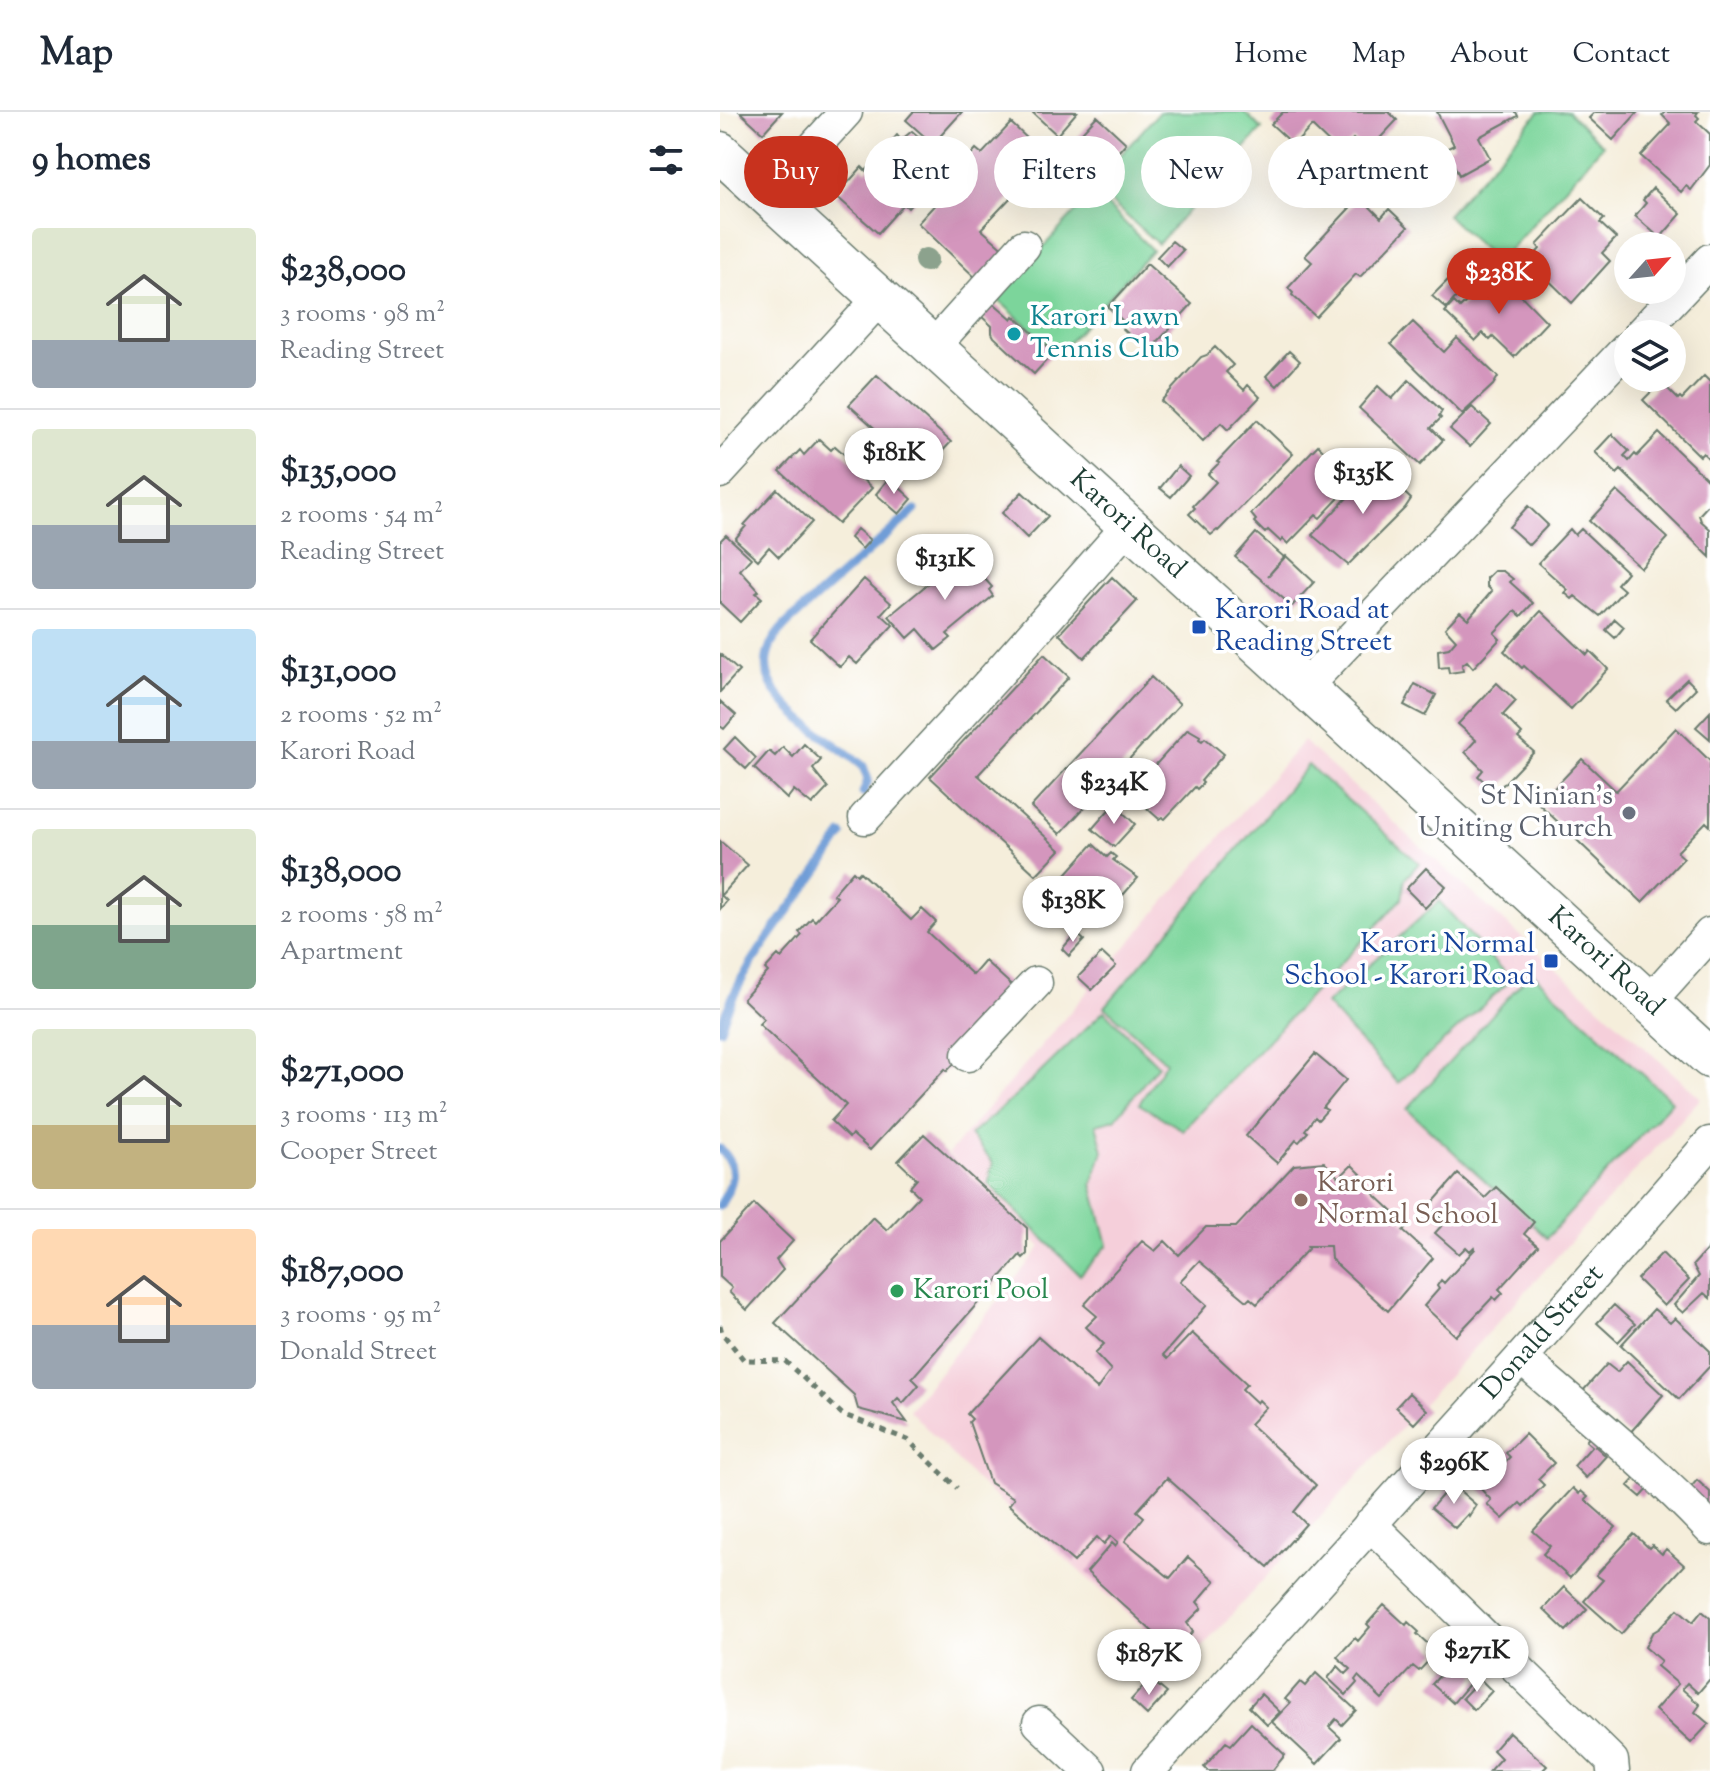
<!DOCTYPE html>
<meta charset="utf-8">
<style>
:root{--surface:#fff;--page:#f2f2f3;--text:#1f2937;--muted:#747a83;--line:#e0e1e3;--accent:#c8321e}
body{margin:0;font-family:"Sorts Mill Goudy",serif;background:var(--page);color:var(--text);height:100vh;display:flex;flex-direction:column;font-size:30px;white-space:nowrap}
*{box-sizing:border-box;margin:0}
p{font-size:26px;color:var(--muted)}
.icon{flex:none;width:44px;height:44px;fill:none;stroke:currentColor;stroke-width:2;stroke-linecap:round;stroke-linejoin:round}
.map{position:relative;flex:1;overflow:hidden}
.sheet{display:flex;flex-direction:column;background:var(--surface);width:720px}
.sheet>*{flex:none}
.hud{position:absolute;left:24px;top:24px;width:760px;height:72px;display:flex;gap:16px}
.needle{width:52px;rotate:63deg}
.fabs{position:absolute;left:894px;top:120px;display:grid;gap:16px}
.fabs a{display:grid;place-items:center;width:72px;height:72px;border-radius:50%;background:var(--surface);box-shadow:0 8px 32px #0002;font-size:40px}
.price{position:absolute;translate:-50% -68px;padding:0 18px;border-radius:28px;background:#fff;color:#222;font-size:26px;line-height:52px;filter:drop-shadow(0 2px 4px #0008)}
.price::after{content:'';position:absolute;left:50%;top:48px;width:24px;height:18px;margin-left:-12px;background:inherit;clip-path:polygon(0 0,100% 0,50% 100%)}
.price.on{background:var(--accent);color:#fff}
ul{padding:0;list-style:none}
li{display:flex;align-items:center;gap:24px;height:200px;padding:0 32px}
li+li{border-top:2px solid var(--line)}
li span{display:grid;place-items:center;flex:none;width:224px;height:160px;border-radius:8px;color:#555}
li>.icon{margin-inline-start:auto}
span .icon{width:96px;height:96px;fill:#fffc;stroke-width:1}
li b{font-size:34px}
h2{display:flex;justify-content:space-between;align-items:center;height:96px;padding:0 32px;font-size:34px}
.chip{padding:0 28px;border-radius:36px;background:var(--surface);box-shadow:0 8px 32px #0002;font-size:28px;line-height:72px}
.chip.on{background:var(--accent);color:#fff}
header{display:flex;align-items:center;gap:48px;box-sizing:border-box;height:112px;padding:0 40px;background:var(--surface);border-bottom:2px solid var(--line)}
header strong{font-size:38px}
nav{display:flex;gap:44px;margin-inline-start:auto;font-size:28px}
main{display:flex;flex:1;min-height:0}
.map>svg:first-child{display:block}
.built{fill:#f5cfda}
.green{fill:#7bd59b;stroke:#4d8968;stroke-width:2}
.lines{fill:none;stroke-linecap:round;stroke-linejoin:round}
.stream{stroke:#6f9dd7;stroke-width:9}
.building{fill:#d496bd}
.minor-casing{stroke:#6a7b6e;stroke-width:35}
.major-casing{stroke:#6a7b6e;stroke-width:43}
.path{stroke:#6a7b6e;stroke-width:5;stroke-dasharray:6 6;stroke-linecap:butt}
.minor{stroke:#fff;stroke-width:32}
.major{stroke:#fff;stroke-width:40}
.tree{fill:#8ca28d}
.culture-dot{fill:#0f9aa8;stroke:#fff;stroke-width:3}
.transit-dot{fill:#1a4fb4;stroke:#fff;stroke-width:3}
.worship-dot{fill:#6b7280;stroke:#fff;stroke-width:3}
.education-dot{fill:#8d6e63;stroke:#fff;stroke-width:3}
.leisure-dot{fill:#2e9e5b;stroke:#fff;stroke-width:3}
.labels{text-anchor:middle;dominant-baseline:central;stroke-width:7;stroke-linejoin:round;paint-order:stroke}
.culture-label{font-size:28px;fill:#0d838f;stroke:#fff;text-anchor:start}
.street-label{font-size:28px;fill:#1f3d34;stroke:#fff}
.transit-label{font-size:28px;fill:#164399;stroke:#fff;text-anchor:start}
.worship-label{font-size:28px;fill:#5b616d;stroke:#fff;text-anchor:end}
.education-label{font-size:28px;fill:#785e54;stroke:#fff;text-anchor:start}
.leisure-label{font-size:28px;fill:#27864d;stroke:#fff;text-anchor:start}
</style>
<header>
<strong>Map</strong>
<nav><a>Home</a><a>Map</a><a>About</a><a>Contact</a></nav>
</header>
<main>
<section class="sheet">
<h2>9 homes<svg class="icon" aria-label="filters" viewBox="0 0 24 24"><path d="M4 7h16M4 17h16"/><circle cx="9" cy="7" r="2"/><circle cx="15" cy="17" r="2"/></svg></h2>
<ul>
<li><span style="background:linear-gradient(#dfe7d0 70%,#9aa5b1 0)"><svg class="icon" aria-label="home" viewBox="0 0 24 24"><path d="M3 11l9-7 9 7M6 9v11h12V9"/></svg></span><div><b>$238,000</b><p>3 rooms · 98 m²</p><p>Reading Street</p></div></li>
<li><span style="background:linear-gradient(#dfe7d0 60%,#9aa5b1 0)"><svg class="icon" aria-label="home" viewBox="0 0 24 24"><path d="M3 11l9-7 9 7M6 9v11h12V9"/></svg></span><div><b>$135,000</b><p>2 rooms · 54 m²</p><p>Reading Street</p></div></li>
<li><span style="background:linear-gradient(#bfe0f5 70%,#9aa5b1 0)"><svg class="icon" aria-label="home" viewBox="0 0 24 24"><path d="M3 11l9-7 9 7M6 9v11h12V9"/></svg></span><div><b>$131,000</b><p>2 rooms · 52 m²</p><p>Karori Road</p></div></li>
<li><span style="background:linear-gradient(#dfe7d0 60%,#7fa58c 0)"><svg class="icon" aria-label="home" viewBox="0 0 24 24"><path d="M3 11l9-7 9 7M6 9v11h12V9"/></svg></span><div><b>$138,000</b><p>2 rooms · 58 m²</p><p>Apartment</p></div></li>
<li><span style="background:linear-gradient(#dfe7d0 60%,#c2b280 0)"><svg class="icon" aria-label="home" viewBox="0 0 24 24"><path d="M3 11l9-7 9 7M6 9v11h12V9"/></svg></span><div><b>$271,000</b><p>3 rooms · 113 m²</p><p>Cooper Street</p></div></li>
<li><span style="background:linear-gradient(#ffd9b3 60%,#9aa5b1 0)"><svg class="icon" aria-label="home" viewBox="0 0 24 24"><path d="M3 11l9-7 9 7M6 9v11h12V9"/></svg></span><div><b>$187,000</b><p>3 rooms · 95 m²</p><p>Donald Street</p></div></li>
</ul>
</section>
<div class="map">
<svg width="990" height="1659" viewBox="0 0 990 1659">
<rect width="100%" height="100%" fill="#fff"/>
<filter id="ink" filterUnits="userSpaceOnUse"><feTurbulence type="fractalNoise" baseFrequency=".0125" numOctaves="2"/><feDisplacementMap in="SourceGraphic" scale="16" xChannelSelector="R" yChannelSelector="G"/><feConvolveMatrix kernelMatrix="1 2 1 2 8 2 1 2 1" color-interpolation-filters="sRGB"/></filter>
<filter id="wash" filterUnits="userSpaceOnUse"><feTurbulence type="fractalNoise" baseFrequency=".006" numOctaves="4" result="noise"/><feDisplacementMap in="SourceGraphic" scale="32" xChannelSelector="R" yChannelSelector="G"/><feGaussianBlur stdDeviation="1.8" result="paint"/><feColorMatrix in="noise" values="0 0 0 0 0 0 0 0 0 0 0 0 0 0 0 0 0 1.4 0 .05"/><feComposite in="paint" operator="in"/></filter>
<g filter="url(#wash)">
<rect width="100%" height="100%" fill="#f5eedb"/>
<!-- built -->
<path class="built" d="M583,629L981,986L466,1553L257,1369L189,1298L321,1135L228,1042Z"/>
<!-- green -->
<path class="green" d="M439,0H524L542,17L438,132L373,74Z
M819,0H848L883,33L778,151L727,103Z
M374,80L432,138L338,242L276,186Z
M588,653L699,751L685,767L682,787L463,1018L419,992L446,950L385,895Z
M719,789L791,868L678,971L606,892Z
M811,860L952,989L827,1126L687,997Z
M384,899L438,953L395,1007L376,1012L383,1039L372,1072L388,1133L360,1163L268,1071L273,1051L250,1023L298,982Z"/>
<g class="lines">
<!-- stream -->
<path class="stream" d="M143,681L148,668L143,654C96,615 0,569 73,506L195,398
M0,917C24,843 82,788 122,723
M0,1037C21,1056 12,1073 0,1094"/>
</g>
<g id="blocks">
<!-- building -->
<path class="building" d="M20,0H62L43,21Z
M193,0H242L213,32L186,8Z
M312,0H357L337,23Z
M563,0H669L677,8L647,40L633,27L620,41L592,14L574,33L551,12Z
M717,0H796L798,4L759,25L770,46L739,63L726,37L734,33Z
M875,0H918L893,28L869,6Z
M945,0H978L976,3L979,6L976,9L990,22V53L971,78L966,74L961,80L921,44L951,12L942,3Z
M377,4L406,31L381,59L351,32Z
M291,11L328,46L261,117L287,140L260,170L198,111L253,51L248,46L256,37L262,42Z
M192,19L213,37L220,30L235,43L188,96L184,92L158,121L116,84L142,55L146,59L155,48L162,55L179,36L171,30L177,23L181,28Z
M933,76L961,102L940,126L915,104L926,91L923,88Z
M640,85L661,106L669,97L688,115L640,165L636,162L596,205L572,183L573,181L568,176L592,150L585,144Z
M862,86L884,107L880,111L896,126L882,141L890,149L852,191L809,149L820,137L817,133Z
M452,129L463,138L447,155L437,145Z
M427,152L472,192L432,236L420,225L416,229L400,214L404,210L388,195Z
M780,162L827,210L794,245L773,225L770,228L763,221L755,229L725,200L734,190L740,196L773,163L777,166Z
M732,164L745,176L726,196L712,184Z
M269,187L292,207L294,204L334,240L314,262L274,225L272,221V214L261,204Z
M693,210L724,240L737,226L778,265L773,273L742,302L671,232Z
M495,235L513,253L506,260L524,278L528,273L540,285L508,318L501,311L483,329L441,289L481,245L487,243Z
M569,239L580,249L557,274L546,264Z
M157,263L231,330L203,360L129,293Z
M984,264L990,270V348L983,341L980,344L923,288L941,270L958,287L960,285L962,287Z
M689,268L722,299L719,304L721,306L711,316L723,328L700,353L639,296L658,274L672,287Z
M752,295L771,312L750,335L730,317Z
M537,308L573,342L498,419L497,418L491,423L469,402L475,396L473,394L496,370L488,362L499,351L497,350Z
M939,321L990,370V391L979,403L981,409L990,417V445L901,358L897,362L875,340L892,322L909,339L904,344L909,349L915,342L917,344Z
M99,327L111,338L115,334L145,361L141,366L152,376L118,412L60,359L80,338L84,343Z
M598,333L635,369L600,406L596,403L568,432L563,427L561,430L548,418L545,421L534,410L536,408L531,402Z
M458,354L469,364L451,385L440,376Z
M656,355L667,366L673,359L683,369L678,375L691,387L685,396L628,453L592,423Z
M169,366L192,387L179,402L156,382Z
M57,377L92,410L59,445L49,435L38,448L15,427L26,414L24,413Z
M897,379L948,426L921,456L869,409Z
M302,380L328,404L307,426L282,401Z
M808,394L828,413L809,433L789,415Z
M137,417L150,428L142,437L130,426Z
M850,417L855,423L861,417L907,460L897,472L904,478L880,504L855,484L852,487L845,481L848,478L818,451Z
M536,421L564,445L548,464L566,444L594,470L572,494L515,445Z
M6,423L31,446L20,458L39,479L36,481L42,486L20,510L0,491V429Z
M243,437L266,464L264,466L272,475L269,478L273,484L227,522L231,526L216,538L198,517L188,526L169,504L233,451L231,447Z
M774,459H783L793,467L790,470L813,491L801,504L795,499L774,521L780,527L753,556L747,549L742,553L743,559L729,561L728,555L719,556L718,538L729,536L736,528L725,516L740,500L748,507L772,479L767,474V466Z
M392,465L417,489L364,546L339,522Z
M144,467L171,491L161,502L173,513L137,552L129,545L120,555L90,527Z
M821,499L867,543L870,539L888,557L851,597L804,554L802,556L784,539Z
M895,507L904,515L895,526L886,518Z
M0,542L19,559L0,580Z
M324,542L349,565L258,663L340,738L316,763L210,665Z
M431,565L460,592L340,722L311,695Z
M967,567L976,576L956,596L946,587Z
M777,571L796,589L783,603L802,622L798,626L814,640L776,680L758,664L763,658L745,640L756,628L738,612Z
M695,572L716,583L705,604L684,593Z
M0,589L16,603L4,617L0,614Z
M990,600V627L976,615Z
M956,616L990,649V714L986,710L957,740L964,746L922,790L819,692L862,647L896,679Z
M468,617L480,624L479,627L482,629L485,626L504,642L481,669L483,671L477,677L475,675L445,707L442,705L439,707L410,681Z
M15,625L36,646L26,657L4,637Z
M84,632L101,648L93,657L108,676L92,693L74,678L67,687L34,656L49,639L55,644L63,635L73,645Z
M394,692L415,712L394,735L372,717Z
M0,729L28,753L1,783L7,789L0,797Z
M373,732L387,745L391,741L396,745L393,748L418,766L403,783L393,775L358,815L341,798L344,795L329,781Z
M706,756L726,774L705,796L686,777Z
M133,759L137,763L140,760L191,808L202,797L216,810L207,820L253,863L265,849L297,878L240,945L227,959L225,957L150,1038L132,1022L129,1026L111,1009L126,993L39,912L44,907L23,887L48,860L45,857L58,843L61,846L82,823L79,820L92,806L95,809L117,785L113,782Z
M356,821L364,828L349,844L342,837Z
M382,841L396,854L372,878L358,865Z
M595,942L626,968L603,996L607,998L598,1008L595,1005L585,1018L588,1020L579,1030L576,1028L557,1051L526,1024Z
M204,1022L307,1116V1142L303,1146L300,1143L192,1266L199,1273L183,1291L178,1286L173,1291L187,1310L138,1297L134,1283L55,1211L153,1105L167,1118L199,1084L190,1075L197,1067L178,1049Z
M604,1050L619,1066L632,1053L641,1062L637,1066L688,1114L683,1119L713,1146L668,1199L611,1147L610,1134H587L588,1137L537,1192L530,1186L527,1189L479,1149L460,1169L487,1193L443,1243L447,1247L472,1221L527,1272L522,1277L537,1291L539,1288L546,1295L530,1312L596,1373L574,1400L586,1412L548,1455L447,1366L417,1399L424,1405L405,1429L450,1466L468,1445L495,1469L477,1490L482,1496L467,1511L473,1520L455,1540L367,1460L392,1431L395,1434L398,1430L391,1424L384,1432L377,1425L354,1450L289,1393L294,1386L270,1371L249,1310L252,1307L247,1302L318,1225L377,1277L391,1258L375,1241L384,1232L366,1215L377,1204L364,1193L422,1129L435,1139L445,1129L459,1143L486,1115H516L574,1053Z
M738,1062L765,1086L776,1075L814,1110L804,1122L818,1134L779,1177L783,1181L776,1188L773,1185L736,1224L704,1194L719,1177L717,1174L721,1168L724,1171L755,1137L754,1135L750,1139L746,1135L739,1142L715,1121L725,1110L709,1095Z
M34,1092L73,1129L56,1148L63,1158L27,1198L9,1180L12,1176L0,1165V1129Z
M990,1134V1186L984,1181L963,1201L954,1193L979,1164L973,1153Z
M942,1141L969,1168L944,1194L917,1167Z
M894,1193L915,1212L898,1230L877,1211Z
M934,1197L950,1211L955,1206L990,1239V1254L959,1287L901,1233Z
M907,1249L943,1283L908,1323L861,1281L887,1252L897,1260Z
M689,1281L707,1298L694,1312L676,1295Z
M873,1321L881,1327L875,1334L886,1344L866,1366L854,1354L872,1334L866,1329Z
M805,1322L834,1351L818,1367L824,1373L803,1394L800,1391L783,1407L767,1392L771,1388L759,1375L790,1345L786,1341Z
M918,1363L930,1375L921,1385L908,1374Z
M977,1368L990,1380V1394L967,1380Z
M732,1372L756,1393L749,1404L748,1402L735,1416L711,1396Z
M853,1376L859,1382L861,1379L868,1385L865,1388L896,1415L850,1466L823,1442L830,1434L813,1419Z
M914,1422L929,1436L932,1433L942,1442L946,1437L964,1453L901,1522L864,1489L883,1468L876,1463Z
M844,1475L867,1497L846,1519L823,1497Z
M664,1493L686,1513L688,1510L699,1520L697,1522L717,1540L699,1559L693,1554L662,1587L638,1564L635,1568L637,1571L626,1583L608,1566L618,1554L626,1562L631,1557L617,1545L635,1526L638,1529L650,1515L647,1512Z
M958,1497L973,1510L982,1499L990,1506V1567L978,1581L967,1571L962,1577L980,1593L975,1600L989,1612L971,1631L935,1598L958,1572L937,1554L941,1549L925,1535L932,1521L940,1516Z
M737,1545L757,1563L733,1591L712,1572Z
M596,1561L636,1598L622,1613L616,1607L609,1615L621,1626L597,1652L552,1610L570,1591L565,1587L580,1570L585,1574Z
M430,1567L447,1581L427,1603L411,1588Z
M760,1567L772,1579L754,1598L742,1586Z
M541,1582L560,1600L547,1613L529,1595Z
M531,1611L565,1643L552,1659H488L484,1655L506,1630L511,1633Z
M789,1620L827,1654L822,1659H769L781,1646L773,1638Z"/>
</g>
</g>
<g filter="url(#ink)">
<use href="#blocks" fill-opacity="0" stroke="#6a7b6e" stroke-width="2"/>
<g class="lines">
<defs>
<g id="minor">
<path d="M49,84L126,0"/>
<path d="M920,222L990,148"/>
<path d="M213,235L304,134"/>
<path d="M0,360L160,186"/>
<path d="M585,575L908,235"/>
<path d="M145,706L274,566L409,413"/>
<path d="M929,890L990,822"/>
<path d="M248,943L316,871"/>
<path d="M801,1246C865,1302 932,1355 990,1417"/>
<path d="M650,1412L892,1649L893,1659"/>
<path d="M319,1611L370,1659"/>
<path id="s1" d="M428,1659L801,1246L990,1031"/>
</g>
<g id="major">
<path id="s2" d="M0,40L990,946"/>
</g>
</defs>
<!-- minor casing -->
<use href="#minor" class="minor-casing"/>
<!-- major casing -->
<use href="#major" class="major-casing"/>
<!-- path -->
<path class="path" d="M0,1213L2,1221L24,1248L65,1249L122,1302L188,1328L237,1376"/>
<!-- minor -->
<use href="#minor" class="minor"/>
<!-- major -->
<use href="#major" class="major"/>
</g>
<!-- trees -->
<circle class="tree" cx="206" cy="148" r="12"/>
</g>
<!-- markers -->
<circle class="culture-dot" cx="294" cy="222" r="8"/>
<g class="transit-dot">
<rect x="471" y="507" width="16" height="16" rx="4"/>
<rect x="823" y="841" width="16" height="16" rx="4"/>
</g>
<circle class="worship-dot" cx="909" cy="701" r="8"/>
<circle class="education-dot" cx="581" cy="1088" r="8"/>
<circle class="leisure-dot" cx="177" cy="1179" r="8"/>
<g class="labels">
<!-- culture labels -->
<g class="culture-label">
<text x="310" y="206">Karori Lawn<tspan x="310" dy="32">Tennis Club</tspan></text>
</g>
<!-- street labels -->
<g class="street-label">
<text stroke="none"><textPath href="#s2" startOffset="552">Karori Road</textPath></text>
<text stroke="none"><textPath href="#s2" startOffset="1200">Karori Road</textPath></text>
<text stroke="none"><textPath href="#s1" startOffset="590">Donald Street</textPath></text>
</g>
<!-- transit labels -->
<g class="transit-label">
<text x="495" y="499">Karori Road at<tspan x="495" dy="32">Reading Street</tspan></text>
<text x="815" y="833" text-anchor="end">Karori Normal<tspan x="815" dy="32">School - Karori Road</tspan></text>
</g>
<!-- worship labels -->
<g class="worship-label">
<text x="893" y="685">St Ninian’s<tspan x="893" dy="32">Uniting Church</tspan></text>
</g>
<!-- education labels -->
<g class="education-label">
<text x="597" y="1072">Karori<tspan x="597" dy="32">Normal School</tspan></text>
</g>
<!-- leisure labels -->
<g class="leisure-label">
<text x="193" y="1179">Karori Pool</text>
</g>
</g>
</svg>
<div class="fabs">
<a><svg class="needle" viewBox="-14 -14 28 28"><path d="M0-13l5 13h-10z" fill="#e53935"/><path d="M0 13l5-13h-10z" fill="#747a83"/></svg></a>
<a><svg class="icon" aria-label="layers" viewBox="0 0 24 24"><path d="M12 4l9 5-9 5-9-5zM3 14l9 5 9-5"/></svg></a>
</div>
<b class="price on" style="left:779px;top:204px">$238K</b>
<b class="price" style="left:174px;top:384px">$181K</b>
<b class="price" style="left:643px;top:404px">$135K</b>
<b class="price" style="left:225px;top:490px">$131K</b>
<b class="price" style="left:394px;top:714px">$234K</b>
<b class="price" style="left:353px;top:832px">$138K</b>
<b class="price" style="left:734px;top:1394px">$296K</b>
<b class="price" style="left:757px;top:1582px">$271K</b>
<b class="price" style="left:429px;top:1585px">$187K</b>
<div class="hud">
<a class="chip on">Buy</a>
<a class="chip">Rent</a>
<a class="chip">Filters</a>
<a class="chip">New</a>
<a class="chip">Apartment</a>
</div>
</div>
</main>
